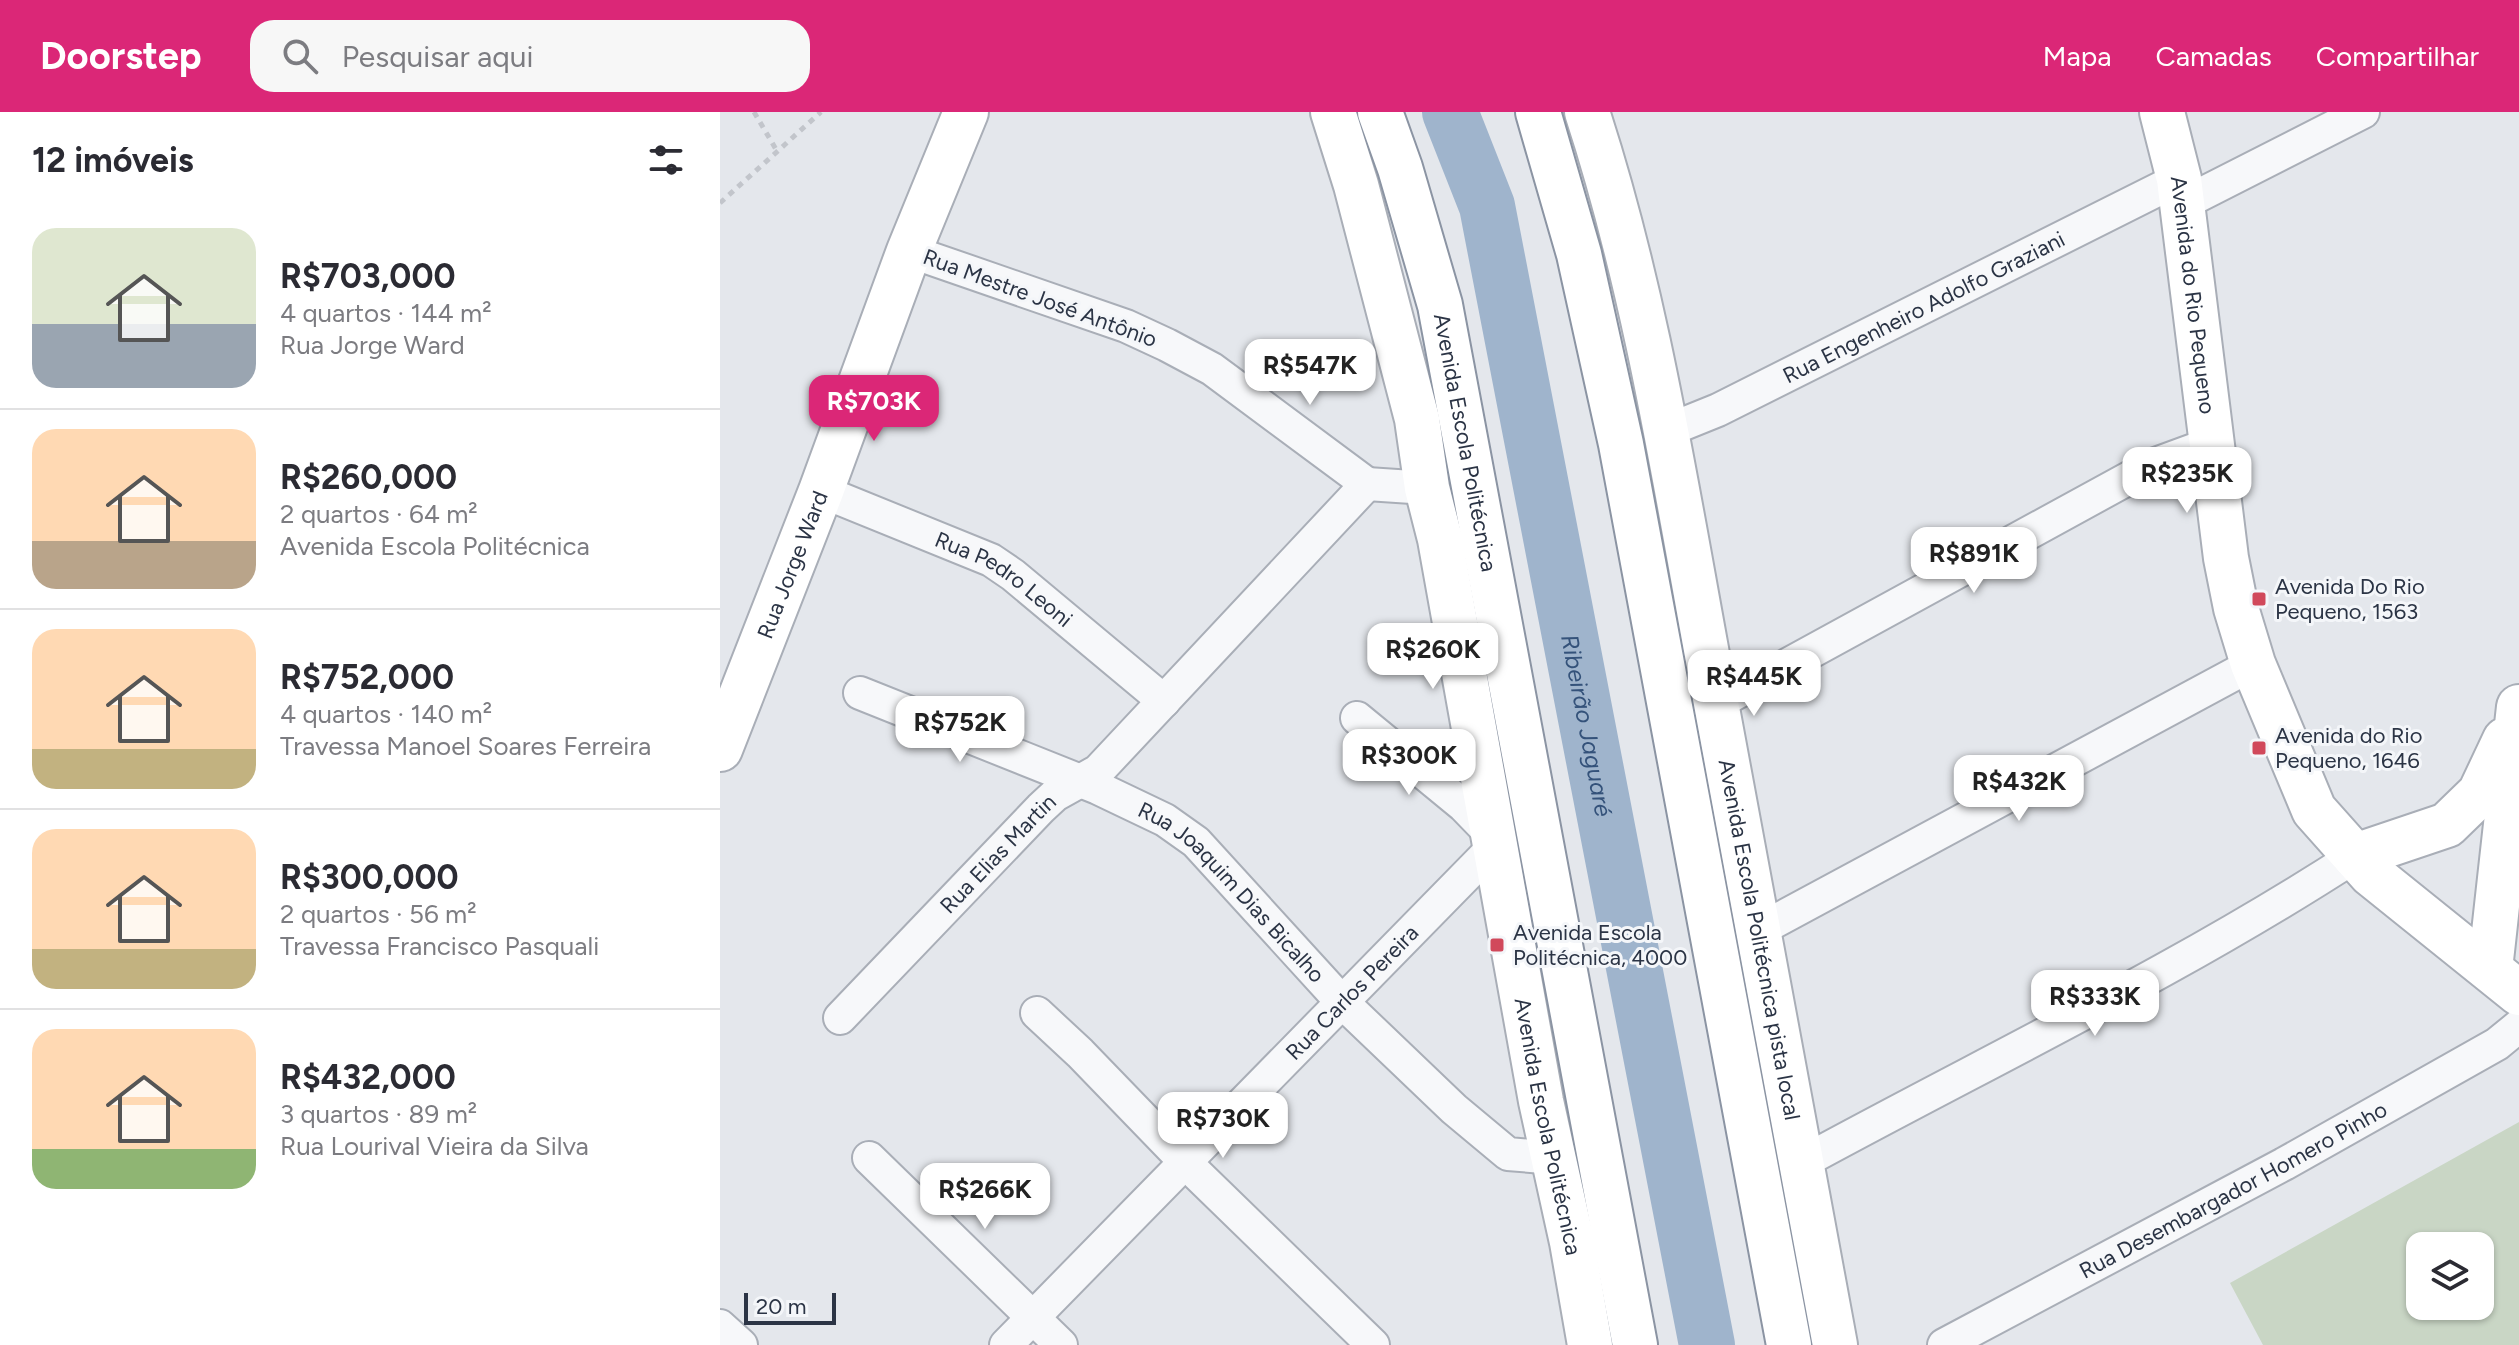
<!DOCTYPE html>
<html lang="pt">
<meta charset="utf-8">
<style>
:root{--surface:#fff;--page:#f7f7f7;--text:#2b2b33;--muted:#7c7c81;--line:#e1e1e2;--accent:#db2777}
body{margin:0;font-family:Figtree,sans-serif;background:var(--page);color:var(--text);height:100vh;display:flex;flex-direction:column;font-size:30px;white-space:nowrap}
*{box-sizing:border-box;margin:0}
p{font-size:26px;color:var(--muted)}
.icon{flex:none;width:44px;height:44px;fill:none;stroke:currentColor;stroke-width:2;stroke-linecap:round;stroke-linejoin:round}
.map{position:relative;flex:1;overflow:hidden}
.panel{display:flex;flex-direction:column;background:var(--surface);width:720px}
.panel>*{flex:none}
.fabs{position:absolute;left:1686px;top:1120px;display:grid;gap:16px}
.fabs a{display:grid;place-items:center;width:88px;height:88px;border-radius:16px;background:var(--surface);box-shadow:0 2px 6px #0004;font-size:40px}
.scale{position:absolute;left:24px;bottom:20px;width:92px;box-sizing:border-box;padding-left:8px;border:4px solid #2b3445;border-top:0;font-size:22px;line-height:28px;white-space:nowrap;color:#2b3445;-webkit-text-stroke:6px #f4f6f9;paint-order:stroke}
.price{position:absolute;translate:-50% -68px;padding:0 18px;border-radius:16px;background:#fff;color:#222;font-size:26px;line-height:52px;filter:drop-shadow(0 2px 4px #0008)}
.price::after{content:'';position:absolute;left:50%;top:48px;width:24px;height:18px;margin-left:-12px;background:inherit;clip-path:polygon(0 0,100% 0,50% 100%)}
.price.selected{background:var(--accent);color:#fff}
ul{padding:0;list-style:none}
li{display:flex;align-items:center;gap:24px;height:200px;padding:0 32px}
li+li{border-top:2px solid var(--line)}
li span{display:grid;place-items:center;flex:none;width:224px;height:160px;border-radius:24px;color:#555}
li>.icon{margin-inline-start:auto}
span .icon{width:96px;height:96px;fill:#fffc;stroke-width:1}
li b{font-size:34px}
h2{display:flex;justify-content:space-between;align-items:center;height:96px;padding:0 32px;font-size:34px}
header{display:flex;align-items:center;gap:48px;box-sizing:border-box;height:112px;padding:0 40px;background:var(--accent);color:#fff}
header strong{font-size:38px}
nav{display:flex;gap:44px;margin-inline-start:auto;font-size:28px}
.search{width:560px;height:72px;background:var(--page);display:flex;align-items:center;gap:20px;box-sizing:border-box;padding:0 28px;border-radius:24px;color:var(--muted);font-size:30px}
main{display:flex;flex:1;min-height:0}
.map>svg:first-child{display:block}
.green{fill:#c9d6c5;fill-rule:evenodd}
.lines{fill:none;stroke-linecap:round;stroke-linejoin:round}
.river{stroke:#9fb4cc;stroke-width:56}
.street-casing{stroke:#a9aeb7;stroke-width:36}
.secondary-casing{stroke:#a9aeb7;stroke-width:48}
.highway-casing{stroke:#8b94a3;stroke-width:48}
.path{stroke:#c2c5cb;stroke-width:5;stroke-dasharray:6 6;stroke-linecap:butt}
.street{stroke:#f7f8fa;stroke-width:32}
.secondary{stroke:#fff;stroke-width:44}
.highway{stroke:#fff;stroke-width:44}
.poi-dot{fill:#d1495b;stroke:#f4f6f9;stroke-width:3}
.labels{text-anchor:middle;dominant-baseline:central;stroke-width:6;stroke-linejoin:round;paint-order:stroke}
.street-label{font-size:22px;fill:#2b3445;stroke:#f4f6f9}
.poi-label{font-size:22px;fill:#2b3445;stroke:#f4f6f9;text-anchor:start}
.water-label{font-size:24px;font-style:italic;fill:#34527a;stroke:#f4f6f9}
</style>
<header>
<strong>Doorstep</strong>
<div class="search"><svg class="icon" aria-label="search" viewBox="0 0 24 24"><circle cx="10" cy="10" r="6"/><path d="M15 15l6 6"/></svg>Pesquisar aqui</div>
<nav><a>Mapa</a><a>Camadas</a><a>Compartilhar</a></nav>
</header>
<main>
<section class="panel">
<h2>12 imóveis<svg class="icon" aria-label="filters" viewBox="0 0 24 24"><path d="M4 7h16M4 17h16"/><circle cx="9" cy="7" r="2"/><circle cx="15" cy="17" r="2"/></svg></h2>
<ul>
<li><span style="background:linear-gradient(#dfe7d0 60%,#9aa5b1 0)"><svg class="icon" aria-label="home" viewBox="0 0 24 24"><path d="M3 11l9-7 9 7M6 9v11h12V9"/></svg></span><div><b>R$703,000</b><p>4 quartos · 144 m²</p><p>Rua Jorge Ward</p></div></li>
<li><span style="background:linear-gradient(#ffd9b3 70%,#b9a48a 0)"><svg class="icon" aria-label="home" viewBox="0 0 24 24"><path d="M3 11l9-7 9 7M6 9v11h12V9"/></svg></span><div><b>R$260,000</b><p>2 quartos · 64 m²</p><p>Avenida Escola Politécnica</p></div></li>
<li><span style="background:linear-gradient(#ffd9b3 75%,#c2b280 0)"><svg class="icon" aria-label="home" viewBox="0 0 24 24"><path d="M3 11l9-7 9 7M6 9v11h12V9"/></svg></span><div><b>R$752,000</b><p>4 quartos · 140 m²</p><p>Travessa Manoel Soares Ferreira</p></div></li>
<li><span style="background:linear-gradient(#ffd9b3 75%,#c2b280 0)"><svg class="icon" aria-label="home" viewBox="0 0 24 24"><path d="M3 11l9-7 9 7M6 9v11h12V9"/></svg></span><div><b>R$300,000</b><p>2 quartos · 56 m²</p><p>Travessa Francisco Pasquali</p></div></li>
<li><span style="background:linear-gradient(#ffd9b3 75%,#8fb573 0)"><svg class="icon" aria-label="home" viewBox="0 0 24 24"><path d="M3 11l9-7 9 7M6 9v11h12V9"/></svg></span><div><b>R$432,000</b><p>3 quartos · 89 m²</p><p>Rua Lourival Vieira da Silva</p></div></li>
</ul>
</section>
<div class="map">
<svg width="1799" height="1233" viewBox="0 0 1799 1233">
<rect width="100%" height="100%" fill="#e4e7ec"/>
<!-- green -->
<path class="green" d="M1799,1010V1233H1543L1510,1171ZM1700,1134H1760V1194H1700Z"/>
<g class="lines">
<!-- river -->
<path class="river" id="s1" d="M730,0L767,94L987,1233"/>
<defs>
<g id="street">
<path d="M1462,92L1643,0"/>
<path id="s2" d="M946,319L998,298L1459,67"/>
<path d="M647,372L707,376"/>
<path id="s3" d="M101,379L271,448L293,463L444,589"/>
<path id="s4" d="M140,581L378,676L445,708L476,730L621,889L734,997L788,1042L835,1046"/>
<path d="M996,592L1433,353L1493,331"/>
<path d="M637,606L744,694L775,726"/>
<path d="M1039,818L1533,552"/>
<path d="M317,901L360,941L477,1062L653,1233"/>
<path id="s5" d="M120,906L321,696L335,683L378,659L647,372L492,257L447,233L406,214L189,139"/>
<path d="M149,1046L341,1233"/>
<path d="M1081,1051C1266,950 1458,859 1635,744"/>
<path d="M0,1214L21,1233"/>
<path id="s6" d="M286,1233L776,733"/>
<path id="s7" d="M1224,1233L1564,1052L1777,932L1799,914"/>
</g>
<g id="secondary">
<path id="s8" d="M613,0L636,73L697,307L707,376L720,427L821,989L852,1130L870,1233"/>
<path id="s9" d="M867,0C924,174 953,357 986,537C1029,769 1072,1001 1115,1233"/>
<path id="s10" d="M1442,0L1459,67L1506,446L1516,496L1533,552L1594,698L1651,762L1799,881"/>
<path id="s11" d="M0,637L101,379L189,139L246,0"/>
<path d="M1635,744L1727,713L1760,681L1785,628"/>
<path d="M1770,857L1799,595"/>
</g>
<g id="highway">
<path id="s12" d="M660,0L680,56L720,193L915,1233"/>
<path d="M818,0L859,142L901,332L1069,1233"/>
</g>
</defs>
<!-- street casing -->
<use href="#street" class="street-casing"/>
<!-- secondary casing -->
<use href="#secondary" class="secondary-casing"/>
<!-- highway casing -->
<use href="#highway" class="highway-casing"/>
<!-- path -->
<path class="path" d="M34,0L57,39
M0,91L101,0"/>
<!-- street -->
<use href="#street" class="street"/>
<!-- secondary -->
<use href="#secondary" class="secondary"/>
<!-- highway -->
<use href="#highway" class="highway"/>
</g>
<!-- markers -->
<g class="poi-dot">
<rect x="1531" y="479" width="16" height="16" rx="4"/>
<rect x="1531" y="628" width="16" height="16" rx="4"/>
<rect x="769" y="825" width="16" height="16" rx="4"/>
</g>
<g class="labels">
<!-- street labels -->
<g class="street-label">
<text stroke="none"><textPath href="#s10" startOffset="186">Avenida do Rio Pequeno</textPath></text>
<text transform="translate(320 186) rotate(20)">Rua Mestre José Antônio</text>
<text stroke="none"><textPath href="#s2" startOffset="286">Rua Engenheiro Adolfo Graziani</textPath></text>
<text stroke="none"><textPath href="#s12" startOffset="342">Avenida Escola Politécnica</textPath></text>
<text stroke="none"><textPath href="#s11" startOffset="198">Rua Jorge Ward</textPath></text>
<text stroke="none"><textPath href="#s3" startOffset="204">Rua Pedro Leoni</textPath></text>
<text stroke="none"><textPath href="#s5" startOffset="228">Rua Elias Martin</textPath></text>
<text stroke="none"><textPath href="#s4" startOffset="428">Rua Joaquim Dias Bicalho</textPath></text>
<text stroke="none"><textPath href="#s9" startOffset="846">Avenida Escola Politécnica pista local</textPath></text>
<text stroke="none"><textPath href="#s6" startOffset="494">Rua Carlos Pereira</textPath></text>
<text stroke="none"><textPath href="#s8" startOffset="1038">Avenida Escola Politécnica</textPath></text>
<text stroke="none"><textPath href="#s7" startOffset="328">Rua Desembargador Homero Pinho</textPath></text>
</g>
<!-- poi labels -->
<g class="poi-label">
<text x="1555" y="474">Avenida Do Rio<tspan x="1555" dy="25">Pequeno, 1563</tspan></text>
<text x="1555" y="623">Avenida do Rio<tspan x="1555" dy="25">Pequeno, 1646</tspan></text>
<text x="793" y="820">Avenida Escola<tspan x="793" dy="25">Politécnica, 4000</tspan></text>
</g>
<!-- water labels -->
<g class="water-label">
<text stroke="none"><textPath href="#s1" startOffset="630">Ribeirão Jaguaré</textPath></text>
</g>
</g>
</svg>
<div class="fabs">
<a><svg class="icon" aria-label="layers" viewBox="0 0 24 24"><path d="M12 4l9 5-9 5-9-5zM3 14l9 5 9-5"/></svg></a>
</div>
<div class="scale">20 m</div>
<b class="price" style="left:590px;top:295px">R$547K</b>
<b class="price selected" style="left:154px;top:331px">R$703K</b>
<b class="price" style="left:1467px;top:403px">R$235K</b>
<b class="price" style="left:1254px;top:483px">R$891K</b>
<b class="price" style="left:713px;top:579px">R$260K</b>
<b class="price" style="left:1034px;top:606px">R$445K</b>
<b class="price" style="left:240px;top:652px">R$752K</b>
<b class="price" style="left:689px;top:685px">R$300K</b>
<b class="price" style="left:1299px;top:711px">R$432K</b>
<b class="price" style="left:1375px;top:926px">R$333K</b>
<b class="price" style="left:503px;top:1048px">R$730K</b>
<b class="price" style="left:265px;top:1119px">R$266K</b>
</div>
</main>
